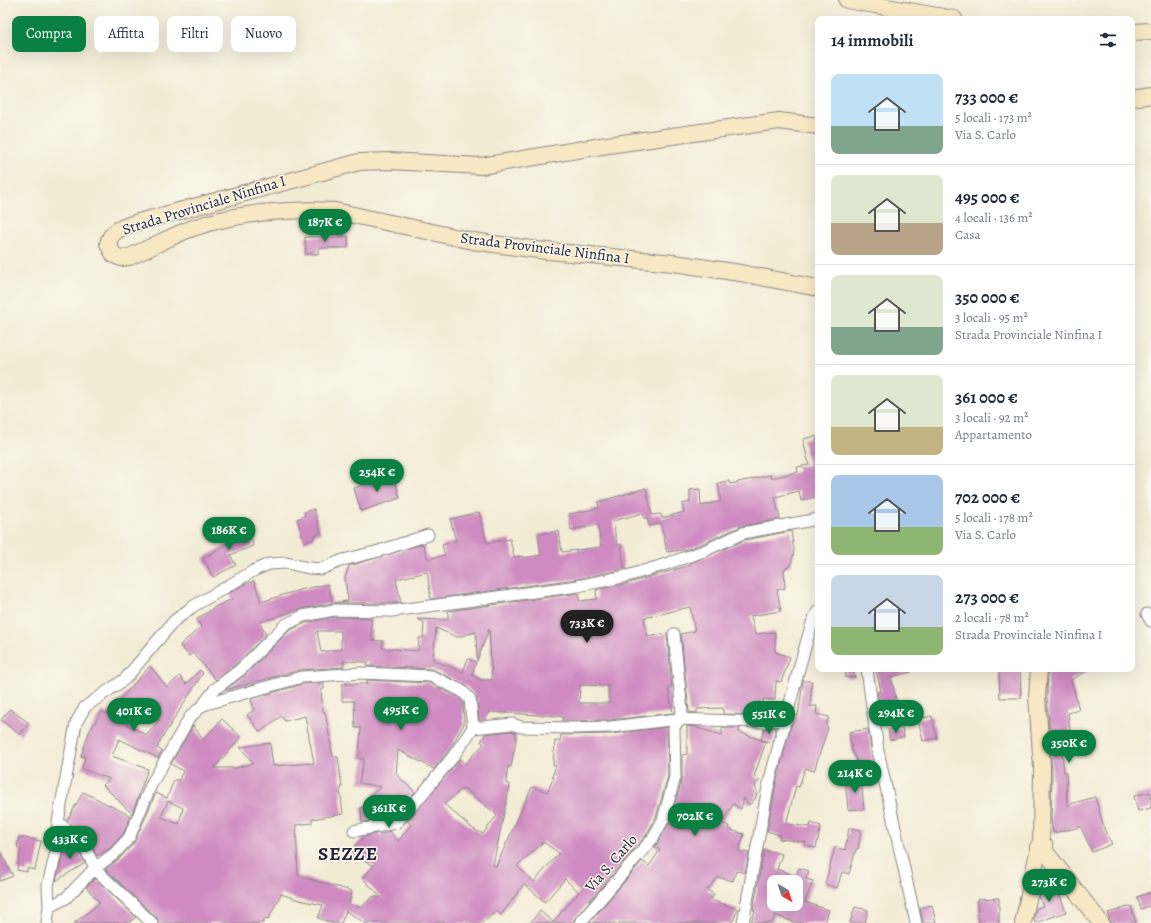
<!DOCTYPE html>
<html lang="it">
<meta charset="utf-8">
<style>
:root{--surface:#fff;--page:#f2f2f3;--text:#1f2937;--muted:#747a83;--line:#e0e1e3;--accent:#0b8043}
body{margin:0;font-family:Alegreya,serif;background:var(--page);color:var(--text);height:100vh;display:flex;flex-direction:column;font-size:15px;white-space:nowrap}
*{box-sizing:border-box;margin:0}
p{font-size:13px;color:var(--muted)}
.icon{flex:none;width:22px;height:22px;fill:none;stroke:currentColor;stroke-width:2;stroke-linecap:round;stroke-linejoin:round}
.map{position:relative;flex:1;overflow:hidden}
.drawer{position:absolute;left:815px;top:16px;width:320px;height:656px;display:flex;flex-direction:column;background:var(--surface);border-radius:8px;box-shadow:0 4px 16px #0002}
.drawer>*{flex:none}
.banner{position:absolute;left:12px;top:16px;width:380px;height:36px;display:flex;gap:8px}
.needle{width:26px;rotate:141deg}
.fabs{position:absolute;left:767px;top:875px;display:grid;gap:8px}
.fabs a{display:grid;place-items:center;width:36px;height:36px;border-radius:8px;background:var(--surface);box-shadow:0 4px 16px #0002;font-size:20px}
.price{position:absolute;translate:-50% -34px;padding:0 9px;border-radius:14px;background:var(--accent);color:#fff;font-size:13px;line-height:26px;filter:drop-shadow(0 1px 2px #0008)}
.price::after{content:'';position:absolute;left:50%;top:24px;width:12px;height:9px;margin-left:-6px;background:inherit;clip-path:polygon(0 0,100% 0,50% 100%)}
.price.current{background:#222;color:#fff}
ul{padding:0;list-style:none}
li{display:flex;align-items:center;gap:12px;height:100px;padding:0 16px}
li+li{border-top:1px solid var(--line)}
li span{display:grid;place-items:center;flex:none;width:112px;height:80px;border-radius:8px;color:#555}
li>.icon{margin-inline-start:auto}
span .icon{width:48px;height:48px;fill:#fffc;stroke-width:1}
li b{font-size:17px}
h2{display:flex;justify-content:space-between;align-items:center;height:48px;padding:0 16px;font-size:17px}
.pill{padding:0 14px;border-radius:8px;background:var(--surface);box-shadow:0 4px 16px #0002;font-size:14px;line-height:36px}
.pill.current{background:var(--accent);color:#fff}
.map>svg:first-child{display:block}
.building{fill:#cf8bc1;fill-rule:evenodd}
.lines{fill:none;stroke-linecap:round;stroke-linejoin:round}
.street-casing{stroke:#8a8788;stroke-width:13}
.secondary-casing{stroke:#8a8788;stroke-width:18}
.street{stroke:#fff;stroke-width:11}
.secondary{stroke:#f8e8c3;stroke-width:16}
.labels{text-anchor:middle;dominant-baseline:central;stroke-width:3;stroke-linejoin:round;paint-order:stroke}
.street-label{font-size:15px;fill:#22223b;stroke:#fbf7ec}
.district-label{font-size:19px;font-weight:bold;letter-spacing:1px;fill:#22223b;stroke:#fbf7ec}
</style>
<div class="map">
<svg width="1151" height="923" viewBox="0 0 1151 923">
<rect width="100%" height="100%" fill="#fbf7ec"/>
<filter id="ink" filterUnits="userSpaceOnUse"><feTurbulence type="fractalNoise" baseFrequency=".025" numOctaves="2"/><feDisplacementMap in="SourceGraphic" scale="8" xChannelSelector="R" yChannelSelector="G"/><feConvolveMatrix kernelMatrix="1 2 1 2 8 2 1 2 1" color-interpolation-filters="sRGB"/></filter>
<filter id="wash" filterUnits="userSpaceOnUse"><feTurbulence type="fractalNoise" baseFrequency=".012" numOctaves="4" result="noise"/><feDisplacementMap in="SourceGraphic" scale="16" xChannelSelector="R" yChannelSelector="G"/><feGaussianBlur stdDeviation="0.9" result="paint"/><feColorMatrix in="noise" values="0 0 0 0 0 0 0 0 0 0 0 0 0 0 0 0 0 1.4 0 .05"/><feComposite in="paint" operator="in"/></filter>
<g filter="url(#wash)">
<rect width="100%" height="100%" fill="#f3ecd5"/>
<g id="blocks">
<!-- building -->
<path class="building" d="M348,236V248H318V254H306L305,237Z
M816,436L818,447V496L801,501L799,491L775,497L780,519L742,526L701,544L688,549L667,552L661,523L649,526L647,518H644L643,513L613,521L617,545L621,544L624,569L577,579L431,599L427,572L396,579L401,603H333L301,609L260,622L266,635L235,665L216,680L193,653L189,656L180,645L201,627L197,619L215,607L232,599L230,593L243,585L254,581L261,602L299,590L328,584L332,603L348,601L345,578L349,566L423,544L428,559L445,555L442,545L456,541L450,519L479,512L487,543L510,539L514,557L524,556V558L541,555L538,534L559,531L562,552L601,547L598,525L571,530L569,514L599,508L598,502L646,488L652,515L661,514L662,518L684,512L682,504L690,502V490L700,489L701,506L721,501L718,483L729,481L730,484L770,475L771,478L798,472L797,467L809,465L803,439Z
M393,475L400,498L361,511L354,488Z
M314,509L321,533L313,536L314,539L304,542L297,519L305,516L304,512Z
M246,520L251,534L253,546L230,555L236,565L213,577L203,558L240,537L236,524Z
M791,531L794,550L793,557L790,566L784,569L785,588L777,590L781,611L751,616L755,634L775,632V652L790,657L781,682L776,681L775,700L763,699L764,715L723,714V708L697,709V713L689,712L681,634L695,631L690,607L644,618L648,637L667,633L672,688H668L673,713L610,720L573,721H562L563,717L558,716L489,712L485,720H479L477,698L465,685L432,669L367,666L368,662L343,661L344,667L300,670L225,690L245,675L289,631L305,623L335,617L371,618L372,640L383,641L382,648L418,651L419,638H423L424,622L417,619L448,620V611L579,593V601L597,599L596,590L629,583L690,565V563L745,540ZM436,628L457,637L476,632L477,661L489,629L492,680H481L472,675L476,662L468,659L463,672L433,660ZM317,631H341V649L321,652ZM580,685L608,686L609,703H579Z
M150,666L167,687L180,676L186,684L200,670L203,673L162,738L157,748L162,751L158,758L119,739L112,756L148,769L132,814L103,785L110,779L82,769L85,757L81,756L89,732L102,711L107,714ZM144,700L157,711L154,716L159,720L147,735L124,723Z
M845,669H853L855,677L846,678Z
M876,669H911V672L891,677L898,707L881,710L877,692L881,691Z
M999,669H1020L1021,698H1000Z
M1067,669H1090L1071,680L1079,710L1068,713L1071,740L1061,741L1064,772H1066L1067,805L1095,797L1105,831L1112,844L1092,852L1081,827L1053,833L1051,820L1052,773L1047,697L1048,671Z
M367,680L429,683L458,697L463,702L464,724L451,747L434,769L398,750L396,774L415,792L390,817L372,794L381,787L359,783L364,759H359L361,728H355L354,701H342V684H367Z
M803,681H812L810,706H817L816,714L829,717L826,725L828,728L814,771L805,768L799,787L796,786L786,824L810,827L811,823L821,826L816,848L805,845L806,842L779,839L780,835L767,831L777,779L794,715L798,716Z
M324,683V689L321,690L323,712H325L333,757H338L342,788L340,789L343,814L312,819V823L296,825L298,876L352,891L349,904L361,907L374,896L382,898L362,878L374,866L352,853L356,845L365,836L379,833L380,835L390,831L398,841L411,825L407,821L460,759L465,764L484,744L481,742L485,734L511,731L516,733V740L511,767L508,766L506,783L510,785L493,865L496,866L532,787L547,792L554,777L552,776L556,766L553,765L555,741H560L561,735L612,734L667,727L668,776L656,817L647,834L575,918L573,923H530L540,911L553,922L579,892L565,879L545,902L524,884L501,915L497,911L482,923H365L346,911L341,923H332L318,918L323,905L299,900L281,894L268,920L265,918L263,923H159L157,918L105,869L119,859L134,843L156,793L167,798L174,780H179L183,771L171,764L193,725L203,740L222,719L241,737L214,768H236L253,763L240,747L270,743L273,766L314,763L305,716L285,721L281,716L260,732L247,715L254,710L251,699L303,684ZM464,788L497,815L483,834L472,828L444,804ZM168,801L183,808L179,824L161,817ZM543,842L559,853L534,882L517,866Z
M10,709L29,723L20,735L1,720Z
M932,716L937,738L923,741L918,719Z
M687,726L697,727V728L722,735V728H740L739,732L766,742L754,776L760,780L755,785L757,793L755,799L749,805L744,798L741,809L733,804L722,823L729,826L728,829L744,834L739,851L749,853L745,873L736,871L733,881L718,877L707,890L714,894L711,900L738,909L733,921L732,920L730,923H589L642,861L649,866L660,850L655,847L670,822L682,779V755L687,754Z
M776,727L773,742L761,740L764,729Z
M902,728L904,737L890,740L888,730Z
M868,729L873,762L861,769L852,751L849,732Z
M861,777L864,809L848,810L845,779Z
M83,792L131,816L123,834L110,848L97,856L87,838L67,821Z
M1151,792V808L1138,811L1134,796Z
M371,806V821L362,822L361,807Z
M849,828L861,830L858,849H856L849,874L842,872L837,888L825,884L835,847L845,850Z
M19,837L41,841L35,870L27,868V872L17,870L21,848L17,847Z
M64,837L76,847L85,863L56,881L63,854Z
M764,850L782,854L777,869L796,876L799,868L809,871L806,879L813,881L805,902L829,910L825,923H796L775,915L772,923H751L755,910H753ZM774,882H796V904H774Z
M0,851L13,876L0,881Z
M95,878L136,917L128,923H74L100,903L86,887Z
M1055,882L1066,912L1035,923L1034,919L1036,909L1043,906L1039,896L1040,887Z
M1151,892V905L1141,909L1137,897Z
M999,898V923H979L978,899Z
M932,905L936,923H923L920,908Z
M1131,906L1136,923H1111L1108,913Z
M855,907L868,910L865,923H850Z"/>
</g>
</g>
<g filter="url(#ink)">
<use href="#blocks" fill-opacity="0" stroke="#8a8788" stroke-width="1"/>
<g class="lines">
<defs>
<path id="street" d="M1147,614L1151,621
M867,669L878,751L916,923
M203,705L302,677L361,673L431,676L462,691L470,699L473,728L452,758L415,803L396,823L354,831
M473,728L512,724L521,727L573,728L611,727L678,719L763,722L787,719
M58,822L82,843L97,871L152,923
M49,907L66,898L95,868L114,854L129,838L152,783L190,717L203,705L215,689L240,670L285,625L303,616L334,610L392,611L578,586L627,576L660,566L704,551L743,533L818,519
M47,923L49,907L48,885L56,852L58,822L76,723L85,707L125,679L174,621L192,607L255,570L269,564L286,563L309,568L321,569L343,560L379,551L428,535
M580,923L653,838L663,820L675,777L674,728L682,712L674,634
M743,923L768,787L800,665L812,623L818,611"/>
<path id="secondary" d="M847,0L954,19
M1132,32L1151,31
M1132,98L1151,95
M818,126L779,121L601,146L481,166L389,161L359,162L135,223C123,227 110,231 108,244L114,255L121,258L129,257C151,248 172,235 196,227C237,213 291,208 335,211L473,241L538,250L674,263L740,273L818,288
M1039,669L1037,697L1042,768L1041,844
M1044,850L1101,923
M1023,923C1025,913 1039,851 1038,847L1041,844L1045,846"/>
</defs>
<!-- street casing -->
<use href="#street" class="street-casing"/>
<!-- secondary casing -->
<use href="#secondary" class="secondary-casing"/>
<!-- street -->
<use href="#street" class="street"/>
<!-- secondary -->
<use href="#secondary" class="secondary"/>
</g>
</g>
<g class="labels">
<!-- street labels -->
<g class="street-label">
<text transform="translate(204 205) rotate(-17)">Strada Provinciale Ninfina I</text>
<text transform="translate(545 248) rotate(7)">Strada Provinciale Ninfina I</text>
<text transform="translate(611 863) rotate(-49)">Via S. Carlo</text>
</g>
<!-- district labels -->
<g class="district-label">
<text x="348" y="854">SEZZE</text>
</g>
</g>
</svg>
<div class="fabs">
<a><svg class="needle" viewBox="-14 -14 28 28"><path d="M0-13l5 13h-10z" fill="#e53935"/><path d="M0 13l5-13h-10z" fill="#747a83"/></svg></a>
</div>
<b class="price" style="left:325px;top:243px">187K €</b>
<b class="price" style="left:377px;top:493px">254K €</b>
<b class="price" style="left:229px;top:551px">186K €</b>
<b class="price current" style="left:587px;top:644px">733K €</b>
<b class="price" style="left:401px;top:731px">495K €</b>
<b class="price" style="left:134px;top:732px">401K €</b>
<b class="price" style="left:896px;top:734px">294K €</b>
<b class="price" style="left:769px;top:735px">551K €</b>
<b class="price" style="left:1069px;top:764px">350K €</b>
<b class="price" style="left:855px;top:794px">214K €</b>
<b class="price" style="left:389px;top:829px">361K €</b>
<b class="price" style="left:695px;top:837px">702K €</b>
<b class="price" style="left:70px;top:860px">433K €</b>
<b class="price" style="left:1049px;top:903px">273K €</b>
<div class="banner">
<a class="pill current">Compra</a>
<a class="pill">Affitta</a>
<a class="pill">Filtri</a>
<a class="pill">Nuovo</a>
</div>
<section class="drawer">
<h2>14 immobili<svg class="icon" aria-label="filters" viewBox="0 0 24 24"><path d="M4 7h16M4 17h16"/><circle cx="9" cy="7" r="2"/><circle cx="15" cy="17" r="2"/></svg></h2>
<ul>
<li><span style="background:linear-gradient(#bfe0f5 65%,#7fa58c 0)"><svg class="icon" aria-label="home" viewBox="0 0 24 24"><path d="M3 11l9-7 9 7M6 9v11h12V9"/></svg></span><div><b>733 000 €</b><p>5 locali · 173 m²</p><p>Via S. Carlo</p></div></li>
<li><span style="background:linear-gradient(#dfe7d0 60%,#b9a48a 0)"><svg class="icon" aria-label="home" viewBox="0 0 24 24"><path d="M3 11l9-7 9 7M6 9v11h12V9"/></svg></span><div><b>495 000 €</b><p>4 locali · 136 m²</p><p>Casa</p></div></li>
<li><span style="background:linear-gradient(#dfe7d0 65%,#7fa58c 0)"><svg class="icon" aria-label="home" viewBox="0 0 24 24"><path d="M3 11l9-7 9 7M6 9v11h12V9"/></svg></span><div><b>350 000 €</b><p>3 locali · 95 m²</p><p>Strada Provinciale Ninfina I</p></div></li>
<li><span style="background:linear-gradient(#dfe7d0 65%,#c2b280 0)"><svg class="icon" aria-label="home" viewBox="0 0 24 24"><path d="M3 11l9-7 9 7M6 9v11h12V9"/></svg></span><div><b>361 000 €</b><p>3 locali · 92 m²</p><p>Appartamento</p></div></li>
<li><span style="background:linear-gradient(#a9c7e8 65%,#8fb573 0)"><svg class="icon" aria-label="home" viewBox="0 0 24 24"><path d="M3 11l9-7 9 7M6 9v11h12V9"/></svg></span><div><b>702 000 €</b><p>5 locali · 178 m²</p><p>Via S. Carlo</p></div></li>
<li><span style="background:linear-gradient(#c9d6e8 65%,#8fb573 0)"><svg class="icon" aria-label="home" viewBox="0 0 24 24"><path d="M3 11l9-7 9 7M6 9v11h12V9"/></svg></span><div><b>273 000 €</b><p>2 locali · 78 m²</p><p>Strada Provinciale Ninfina I</p></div></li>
</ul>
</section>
</div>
